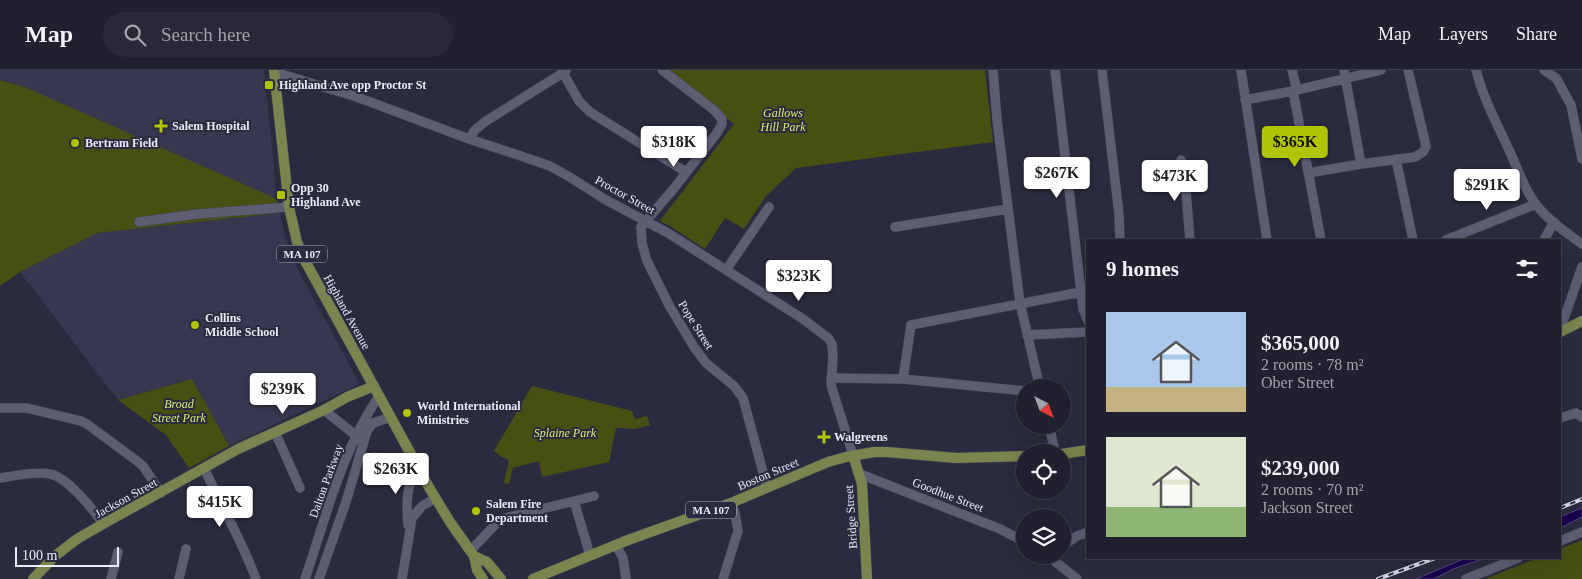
<!DOCTYPE html>
<meta charset="utf-8">
<style>
:root{--surface:#20202f;--page:#282837;--text:#f1f3f6;--muted:#a2a3aa;--line:#3d3e4b;--accent:#afc504}
body{margin:0;font-family:Georgia,serif;background:var(--page);color:var(--text);height:100vh;display:flex;flex-direction:column;font-size:19px;white-space:nowrap}
*{box-sizing:border-box;margin:0}
p{font-size:16px;color:var(--muted)}
.icon{flex:none;width:28px;height:28px;fill:none;stroke:currentColor;stroke-width:2;stroke-linecap:round;stroke-linejoin:round}
.map{position:relative;flex:1;overflow:hidden}
.sheet{position:absolute;left:1086px;top:169px;width:475px;height:320px;display:flex;flex-direction:column;background:var(--surface);border-radius:0px;box-shadow:0 5px 20px #0002,0 0 0 1px var(--line)}
.sheet>*{flex:none}
.needle{width:32px;rotate:138deg}
.controls{position:absolute;left:1016px;top:309px;display:grid;gap:10px}
.controls a{display:grid;place-items:center;width:55px;height:55px;border-radius:50%;background:var(--surface);box-shadow:0 5px 20px #0002,0 0 0 1px var(--line);font-size:25px}
.scale{position:absolute;left:15px;bottom:12px;width:104px;box-sizing:border-box;padding-left:5px;border:2px solid #eaebf7;border-top:0;font-size:14px;line-height:18px;white-space:nowrap;color:#eaebf7;-webkit-text-stroke:4px #2b2b3f;paint-order:stroke}
.price{position:absolute;translate:-50% -42px;padding:0 11px;border-radius:5px;background:#fff;color:#222;font-size:16px;line-height:32px;filter:drop-shadow(0 1px 2px #0008)}
.price::after{content:'';position:absolute;left:50%;top:30px;width:15px;height:11px;margin-left:-8px;background:inherit;clip-path:polygon(0 0,100% 0,50% 100%)}
.price.active{background:var(--accent);color:#111}
ul{padding:0;list-style:none}
li{display:flex;align-items:center;gap:15px;height:125px;padding:0 20px}
li span{display:grid;place-items:center;flex:none;width:140px;height:100px;border-radius:0px;color:#555}
li>.icon{margin-inline-start:auto}
span .icon{width:60px;height:60px;fill:#fffc;stroke-width:1}
li b{font-size:21px}
h2{display:flex;justify-content:space-between;align-items:center;height:60px;padding:0 20px;font-size:21px}
header{display:flex;align-items:center;gap:30px;box-sizing:border-box;height:70px;padding:0 25px;background:var(--surface);border-bottom:1px solid var(--line)}
header strong{font-size:24px}
nav{display:flex;gap:28px;margin-inline-start:auto;font-size:18px}
.search{width:350px;height:45px;background:var(--page);display:flex;align-items:center;gap:12px;box-sizing:border-box;padding:0 18px;border-radius:28px;color:var(--muted);font-size:19px}
.map>svg:first-child{display:block}
.built{fill:#37374f}
.green{fill:#475012}
.water{fill:#17014d;stroke:#564780}
.lines{fill:none;stroke-linecap:round;stroke-linejoin:round}
.minor-casing{stroke:#474857;stroke-width:10}
.major-casing{stroke:#474857;stroke-width:11}
.minor{stroke:#5d5e74;stroke-width:9}
.major{stroke:#7a844e;stroke-width:10}
.rail-casing{stroke:#d7d8e5;stroke-width:4}
.rail{stroke:#2b2b3f;stroke-width:2;stroke-dasharray:5.5;stroke-linecap:butt}
.poi-dot{fill:#afc504;stroke:#2b2b3f;stroke-width:2}
.labels{text-anchor:middle;dominant-baseline:central;stroke-width:4;stroke-linejoin:round;paint-order:stroke}
.shield{fill:#2b2b3f;stroke:#b1b1c0;stroke-width:1}
.shield-label{font-size:11px;font-weight:bold;fill:#eaebf7}
.poi-label{font-size:12px;font-weight:bold;fill:#eaebf7;stroke:#2b2b3f;text-anchor:start}
.park-label{font-size:12px;font-style:italic;fill:#daef72;stroke:#2b2b3f}
.street-label{font-size:12px;fill:#eaebf7;stroke:#2b2b3f}
</style>
<header>
<strong>Map</strong>
<div class="search"><svg class="icon" aria-label="search" viewBox="0 0 24 24"><circle cx="10" cy="10" r="6"/><path d="M15 15l6 6"/></svg>Search here</div>
<nav><a>Map</a><a>Layers</a><a>Share</a></nav>
</header>
<div class="map">
<svg width="1582" height="509" viewBox="0 0 1582 509">
<rect width="100%" height="100%" fill="#2b2b3f"/>
<!-- built -->
<path class="built" d="M0,0H264L277,129L120,146L25,17L0,10Z
M280,143L285,166L297,198L359,312L357,315L229,376L192,309L118,330L20,202L97,163Z"/>
<!-- green -->
<path class="green" d="M670,0H985L993,72L796,98L766,126L744,159L725,148L705,179L670,156L660,151L734,54Z
M0,10L25,17L277,129L280,143L97,163L20,202L0,216Z
M192,309L229,376L189,398L166,365L118,330Z
M532,316L632,341L635,349L647,346L650,355L636,359L616,358L609,392L542,407L539,391L513,398L509,414L504,413L509,390L502,387L494,381Z
M1582,470V509H1485L1537,488H1560V479Z"/>
<!-- water -->
<path class="water" d="M1582,438V447L1560,458V447Z
M1466,488H1485L1453,499L1434,509H1416Z"/>
<g class="lines">
<defs>
<path id="minor" d="M662,0L714,40L722,49V54L717,63L675,117L641,157L642,173L647,191L670,237L694,277L706,293L734,316L743,328L767,417
M993,0L997,50L1020,233L1040,318
M1055,0L1081,222L1083,239L1088,251
M1102,0L1119,144L1120,170
M1241,0L1267,170
M1292,0L1297,20
M1344,0L1361,94
M1476,0C1483,28 1498,56 1510,82C1518,100 1525,121 1538,137C1550,152 1567,163 1582,174
M1544,0L1556,8L1571,35L1582,89
M274,2L357,27L469,69L515,84L550,96L568,106L606,130L668,163L803,249L828,268L832,274L833,287L831,315L853,385
M563,3L579,31L590,42L686,102
M1293,21L1321,170
M1245,30L1293,21L1381,0
M469,69L475,60L486,51L566,1
M1396,89L1413,170
M1181,90L1184,98L1190,170
M1308,103L1361,94L1415,87L1423,82L1426,76L1408,0
M139,152L197,144L289,137
M895,157L1008,139
M1446,170L1536,134
M1544,170L1554,152
M726,200L769,137
M1560,260L1582,197
M1027,265L1088,262
M831,308L903,309L1025,321
M903,309L911,255L1081,222
M0,338H27L81,351L87,354L137,391L143,396L161,423
M324,340L359,368
M1560,348L1576,343L1582,347
M1049,355L1055,382
M275,362L300,418
M375,387L409,412
M204,398C221,435 242,471 256,509
M860,404L1000,459L1025,472
M0,408C12,406 39,401 50,404C67,407 94,440 103,454
M574,431L594,426
M408,455C406,434 406,415 418,397
M1560,471L1582,462
M616,475L623,488L626,509
M1062,476L1077,466L1088,462
M471,480L495,455L505,448L574,431L590,485
M1047,485L1077,509
M111,509L118,482
M179,509L186,479
M305,509C326,447 342,380 379,326
M319,509L346,432L367,361L373,353L391,347
M402,509L412,448L422,436L436,428
M723,509L738,461L735,443L731,433
M1466,509L1518,488"/>
<path id="major" d="M274,0L289,137L297,172L303,187L430,419L450,452L474,486L477,500L483,509
M1560,262L1582,251
M1062,384L1088,380
M853,385L862,414L867,509
M474,486L487,492L501,509
M33,509L55,486L77,469L103,454L238,379L324,340L347,327L374,316
M533,509L628,470L731,433L828,392L846,387L874,382H887L956,388L1025,386"/>
</defs>
<!-- minor casing -->
<use href="#minor" class="minor-casing"/>
<!-- major casing -->
<use href="#major" class="major-casing"/>
<!-- minor -->
<use href="#minor" class="minor"/>
<!-- major -->
<use href="#major" class="major"/>
<defs>
<path id="rail" d="M1560,438L1582,429
M1378,509L1435,488"/>
</defs>
<!-- rail casing -->
<use href="#rail" class="rail-casing"/>
<!-- rail -->
<use href="#rail" class="rail"/>
</g>
<!-- markers -->
<g class="poi-dot">
<rect x="264" y="10" width="10" height="10" rx="2.5"/>
<path d="M158.5 48.5h5v5h5v5h-5v5h-5v-5h-5v-5h5z"/>
<circle cx="75" cy="73" r="5"/>
<rect x="276" y="120" width="10" height="10" rx="2.5"/>
<circle cx="195" cy="255" r="5"/>
<circle cx="407" cy="343" r="5"/>
<path d="M821.5 359.5h5v5h5v5h-5v5h-5v-5h-5v-5h5z"/>
<circle cx="476" cy="441" r="5"/>
</g>
<g class="labels">
<!-- shield labels -->
<g class="shield">
<rect x="277" y="175.5" width="50" height="17" rx="4"/>
<rect x="686" y="431.5" width="50" height="17" rx="4"/>
</g>
<g class="shield-label">
<text x="302" y="184">MA 107</text>
<text x="711" y="440">MA 107</text>
</g>
<!-- poi labels -->
<g class="poi-label">
<text x="279" y="15">Highland Ave opp Proctor St</text>
<text x="172" y="56">Salem Hospital</text>
<text x="85" y="73">Bertram Field</text>
<text x="291" y="118">Opp 30<tspan x="291" dy="14">Highland Ave</tspan></text>
<text x="205" y="248">Collins<tspan x="205" dy="14">Middle School</tspan></text>
<text x="417" y="336">World International<tspan x="417" dy="14">Ministries</tspan></text>
<text x="834" y="367">Walgreens</text>
<text x="486" y="434">Salem Fire<tspan x="486" dy="14">Department</tspan></text>
</g>
<!-- park labels -->
<g class="park-label">
<text x="783" y="43">Gallows<tspan x="783" dy="14">Hill Park</tspan></text>
<text x="179" y="334">Broad<tspan x="179" dy="14">Street Park</tspan></text>
<text x="565" y="363">Splaine Park</text>
</g>
<!-- street labels -->
<g class="street-label">
<text transform="translate(625 125) rotate(29)">Proctor Street</text>
<text transform="translate(347 242) rotate(61)">Highland Avenue</text>
<text transform="translate(696 255) rotate(58)">Pope Street</text>
<text transform="translate(768 404) rotate(-23)">Boston Street</text>
<text transform="translate(326 411) rotate(-70)">Dalton Parkway</text>
<text transform="translate(948 425) rotate(21)">Goodhue Street</text>
<text transform="translate(126 428) rotate(-29)">Jackson Street</text>
<text transform="translate(851 447) rotate(-94)">Bridge Street</text>
</g>
</g>
</svg>
<div class="controls">
<a><svg class="needle" viewBox="-14 -14 28 28"><path d="M0-13l5 13h-10z" fill="#e53935"/><path d="M0 13l5-13h-10z" fill="#a2a3aa"/></svg></a>
<a><svg class="icon" aria-label="locate" viewBox="0 0 24 24"><circle cx="12" cy="12" r="6"/><path d="M12 2v4M12 18v4M2 12h4M18 12h4"/></svg></a>
<a><svg class="icon" aria-label="layers" viewBox="0 0 24 24"><path d="M12 4l9 5-9 5-9-5zM3 14l9 5 9-5"/></svg></a>
</div>
<div class="scale">100 m</div>
<b class="price" style="left:674px;top:98px">$318K</b>
<b class="price active" style="left:1295px;top:98px">$365K</b>
<b class="price" style="left:1057px;top:129px">$267K</b>
<b class="price" style="left:1175px;top:132px">$473K</b>
<b class="price" style="left:1487px;top:141px">$291K</b>
<b class="price" style="left:799px;top:232px">$323K</b>
<b class="price" style="left:283px;top:345px">$239K</b>
<b class="price" style="left:396px;top:425px">$263K</b>
<b class="price" style="left:220px;top:458px">$415K</b>
<section class="sheet">
<h2>9 homes<svg class="icon" aria-label="filters" viewBox="0 0 24 24"><path d="M4 7h16M4 17h16"/><circle cx="9" cy="7" r="2"/><circle cx="15" cy="17" r="2"/></svg></h2>
<ul>
<li><span style="background:linear-gradient(#a9c7e8 75%,#c2b280 0)"><svg class="icon" aria-label="home" viewBox="0 0 24 24"><path d="M3 11l9-7 9 7M6 9v11h12V9"/></svg></span><div><b>$365,000</b><p>2 rooms · 78 m²</p><p>Ober Street</p></div></li>
<li><span style="background:linear-gradient(#dfe7d0 70%,#8fb573 0)"><svg class="icon" aria-label="home" viewBox="0 0 24 24"><path d="M3 11l9-7 9 7M6 9v11h12V9"/></svg></span><div><b>$239,000</b><p>2 rooms · 70 m²</p><p>Jackson Street</p></div></li>
</ul>
</section>
</div>
